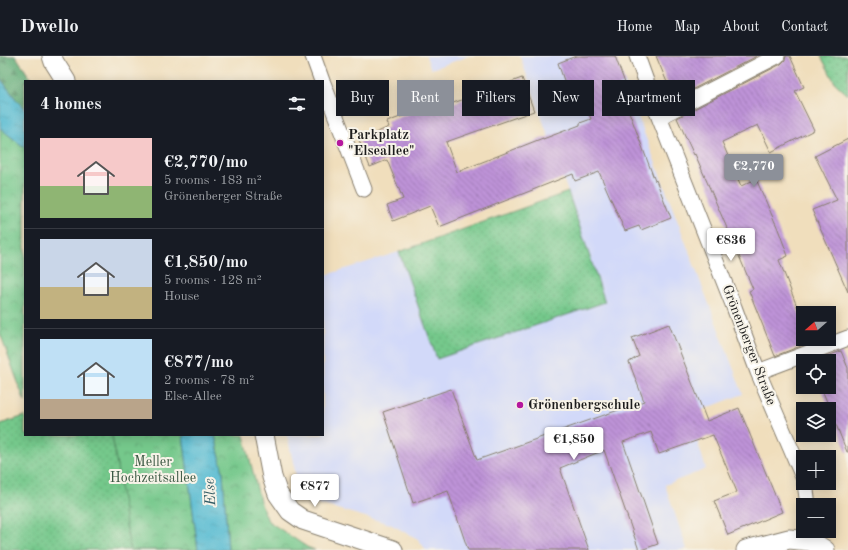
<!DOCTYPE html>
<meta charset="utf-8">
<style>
:root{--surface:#171b24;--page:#242831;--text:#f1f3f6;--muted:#9ea1a6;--line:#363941;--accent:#8c9099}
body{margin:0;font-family:"Old Standard TT",serif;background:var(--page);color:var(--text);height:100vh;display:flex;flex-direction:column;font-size:15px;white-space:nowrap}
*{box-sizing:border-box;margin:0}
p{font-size:13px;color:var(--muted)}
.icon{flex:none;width:22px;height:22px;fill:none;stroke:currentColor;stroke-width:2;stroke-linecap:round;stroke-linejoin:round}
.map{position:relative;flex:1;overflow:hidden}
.sheet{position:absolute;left:24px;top:24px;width:300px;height:356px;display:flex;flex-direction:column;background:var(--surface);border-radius:0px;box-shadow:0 2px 10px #0003}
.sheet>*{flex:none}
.top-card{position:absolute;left:336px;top:24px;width:380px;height:36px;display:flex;gap:8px}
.needle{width:26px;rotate:250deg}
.fabs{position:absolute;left:796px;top:250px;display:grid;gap:8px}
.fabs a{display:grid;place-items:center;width:40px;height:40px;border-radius:0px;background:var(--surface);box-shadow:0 2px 10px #0003;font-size:20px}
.price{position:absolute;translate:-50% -34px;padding:0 9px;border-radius:4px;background:#fff;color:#222;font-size:13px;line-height:26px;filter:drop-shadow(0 1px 2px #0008)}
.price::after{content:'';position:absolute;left:50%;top:24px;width:12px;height:9px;margin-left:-6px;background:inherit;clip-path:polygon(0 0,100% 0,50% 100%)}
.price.on{background:var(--accent);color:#fff}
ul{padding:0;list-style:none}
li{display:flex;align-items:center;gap:12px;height:100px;padding:0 16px}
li+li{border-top:1px solid var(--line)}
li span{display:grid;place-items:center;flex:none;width:112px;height:80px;border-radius:0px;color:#555}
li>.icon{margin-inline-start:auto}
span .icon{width:48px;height:48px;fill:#fffc;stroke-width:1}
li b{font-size:17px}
h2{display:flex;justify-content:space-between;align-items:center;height:48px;padding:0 16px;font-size:17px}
.pill{padding:0 14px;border-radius:0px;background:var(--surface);box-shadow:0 2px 10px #0003;font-size:14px;line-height:36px}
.pill.on{background:var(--accent);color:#fff}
header{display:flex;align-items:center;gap:24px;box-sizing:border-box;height:56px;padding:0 20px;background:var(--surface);border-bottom:1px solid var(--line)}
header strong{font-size:19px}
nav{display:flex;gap:22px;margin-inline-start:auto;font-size:14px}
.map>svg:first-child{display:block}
.built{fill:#d2d9f9}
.grass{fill:url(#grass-dots);stroke:#487254}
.forest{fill:url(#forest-firs);stroke:#3e644a}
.park{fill:url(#park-crowns);stroke:#487254}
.water{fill:url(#water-ripples);stroke:#386b76}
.building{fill:url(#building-back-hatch)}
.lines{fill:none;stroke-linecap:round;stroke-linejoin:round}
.minor-casing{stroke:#867d6c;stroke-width:17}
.tertiary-casing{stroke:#867d6c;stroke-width:21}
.minor{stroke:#fff;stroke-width:15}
.tertiary{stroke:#fff;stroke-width:19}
.poi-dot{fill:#b5179e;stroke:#f7f3e8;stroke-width:1.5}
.labels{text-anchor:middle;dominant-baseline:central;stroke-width:4;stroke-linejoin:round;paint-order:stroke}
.poi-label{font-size:14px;font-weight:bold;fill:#1c1c1c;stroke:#f7f3e8;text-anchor:start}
.street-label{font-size:14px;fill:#1c1c1c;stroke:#f7f3e8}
.park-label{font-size:14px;fill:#3b5843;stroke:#f7f3e8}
.water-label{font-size:15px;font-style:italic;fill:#325b64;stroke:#f7f3e8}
</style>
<header>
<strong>Dwello</strong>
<nav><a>Home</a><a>Map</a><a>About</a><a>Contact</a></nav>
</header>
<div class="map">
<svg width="848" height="494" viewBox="0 0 848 494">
<defs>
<pattern id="grass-dots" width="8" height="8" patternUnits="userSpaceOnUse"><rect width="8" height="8" fill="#75c88b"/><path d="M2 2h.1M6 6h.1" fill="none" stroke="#65ab77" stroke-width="1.8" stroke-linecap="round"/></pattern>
<pattern id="forest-firs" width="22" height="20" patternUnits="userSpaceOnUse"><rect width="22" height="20" fill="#60ac77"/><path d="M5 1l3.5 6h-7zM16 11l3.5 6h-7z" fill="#4e8b61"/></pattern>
<pattern id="park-crowns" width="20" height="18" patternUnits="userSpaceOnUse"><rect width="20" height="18" fill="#75c88b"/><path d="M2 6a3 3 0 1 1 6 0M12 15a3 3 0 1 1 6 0" fill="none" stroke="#65ab77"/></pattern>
<pattern id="water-ripples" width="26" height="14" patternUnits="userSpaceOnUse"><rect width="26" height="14" fill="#53bad1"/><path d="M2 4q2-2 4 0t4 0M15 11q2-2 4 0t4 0" fill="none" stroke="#489fb3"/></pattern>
<pattern id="building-back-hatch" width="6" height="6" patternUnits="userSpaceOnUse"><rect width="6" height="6" fill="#be93d8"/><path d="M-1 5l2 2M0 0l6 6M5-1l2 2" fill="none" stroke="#9a77ae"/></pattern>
</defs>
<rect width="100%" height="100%" fill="#f7f3e8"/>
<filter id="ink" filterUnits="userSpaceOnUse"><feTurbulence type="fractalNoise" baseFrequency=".025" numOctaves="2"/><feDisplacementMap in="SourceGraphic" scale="8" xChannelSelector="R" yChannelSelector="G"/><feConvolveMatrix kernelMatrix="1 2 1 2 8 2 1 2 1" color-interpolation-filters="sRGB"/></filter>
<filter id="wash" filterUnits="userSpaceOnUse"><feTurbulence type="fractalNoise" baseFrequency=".012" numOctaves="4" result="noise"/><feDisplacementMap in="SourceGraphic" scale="16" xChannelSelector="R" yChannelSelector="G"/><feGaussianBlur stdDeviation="0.9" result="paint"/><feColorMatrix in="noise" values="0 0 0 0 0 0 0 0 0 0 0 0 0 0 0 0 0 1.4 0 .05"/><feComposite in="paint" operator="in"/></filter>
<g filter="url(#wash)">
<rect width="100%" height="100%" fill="#f0debc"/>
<!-- built -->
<path class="built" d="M426,0H469L431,13Z
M520,0H615L743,338L689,359L706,413L665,429L687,493L681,494H426L418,483L390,468L320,448L305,438L297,424L287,379H323V220L399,196L437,302L605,246L568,136Z"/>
<!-- grass -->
<path class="grass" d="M821,0H848V39L835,27Z
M568,136L605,246L437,303L399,196Z
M25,360V379H150L167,494H0V368Z"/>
<!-- forest -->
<path class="forest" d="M0,0H16L32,25H25V52L18,46L0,22Z"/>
<!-- park -->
<path class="park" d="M0,72L25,92V346L0,277Z
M112,379H183L198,494H130Z
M215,379H244L260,445L268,465L307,491L315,494H228L223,417Z"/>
<!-- water -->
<path class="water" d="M0,22L18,46L25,52V92L0,72Z
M183,379H215L223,417L228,494H198Z"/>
<g id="blocks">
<!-- building -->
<path class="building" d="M576,0H615L625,27L619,29L655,125L656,124L671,162L641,174L639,170L625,175L599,116L575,125L573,118L439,171L430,150L393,165L387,149L403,143L387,104L370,111L359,84L389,71L387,66L432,49L434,54L522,22L534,55L446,86L457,116L543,82V83L580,69V67L591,63L581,38L570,42L558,7Z
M656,0H757L674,43Z
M786,0H790L804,31L795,35L814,74L771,96L758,69L722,86L741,130L756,123L778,173L788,200L779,204L803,266V283H810L811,286L775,300L749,235L753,233L739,200L695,98L694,99L677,62L781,8L785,4Z
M848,83V236L812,154L837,144L815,100Z
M669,268L707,365L739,352L782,456L728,479L714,445L737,436L713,379L659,398L651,376L623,386L658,488L641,494H639L604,394L560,412L589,494H468L448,435L413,447L383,356L451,333L477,404L644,345L629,306L639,300L632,282Z
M841,295L848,312V396H847L821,331H829V305H813L817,303L818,304Z"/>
</g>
</g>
<g filter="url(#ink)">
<use href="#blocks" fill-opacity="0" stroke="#867d6c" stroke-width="1"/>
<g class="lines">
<defs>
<path id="minor" d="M313,0L322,25
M637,0L659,61L734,251L758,316L803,421
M323,27L364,133
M659,61L777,0
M758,316L848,282
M805,427L808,449"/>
<path id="tertiary" d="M52,0L54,6L66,25
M264,379L272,421L278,438L290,455L303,464L393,494
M746,494L789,483L811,485L825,494"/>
</defs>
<!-- minor casing -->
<use href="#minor" class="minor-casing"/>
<!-- tertiary casing -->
<use href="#tertiary" class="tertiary-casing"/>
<!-- minor -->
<use href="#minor" class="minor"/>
<!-- tertiary -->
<use href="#tertiary" class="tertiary"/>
</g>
</g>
<!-- markers -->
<g class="poi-dot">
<circle cx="340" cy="87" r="4"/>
<circle cx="520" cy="349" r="4"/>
</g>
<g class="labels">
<!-- poi labels -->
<g class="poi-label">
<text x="348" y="79">Parkplatz<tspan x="348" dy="16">"Elseallee"</tspan></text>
<text x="528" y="349">Grönenbergschule</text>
</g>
<!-- street labels -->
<g class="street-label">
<text transform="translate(749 289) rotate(69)">Grönenberger Straße</text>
</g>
<!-- park labels -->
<g class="park-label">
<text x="153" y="406">Meller<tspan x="153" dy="16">Hochzeitsallee</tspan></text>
</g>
<!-- water labels -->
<g class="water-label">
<text transform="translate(211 436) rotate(-93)">Else</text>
</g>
</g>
</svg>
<div class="fabs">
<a><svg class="needle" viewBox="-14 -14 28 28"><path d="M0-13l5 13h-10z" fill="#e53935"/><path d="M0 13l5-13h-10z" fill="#9ea1a6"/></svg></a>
<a><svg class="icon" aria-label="locate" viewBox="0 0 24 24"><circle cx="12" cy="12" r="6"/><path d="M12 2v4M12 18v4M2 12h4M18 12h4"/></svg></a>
<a><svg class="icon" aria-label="layers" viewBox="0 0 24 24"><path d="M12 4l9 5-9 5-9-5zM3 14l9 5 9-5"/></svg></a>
<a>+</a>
<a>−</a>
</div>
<b class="price on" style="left:754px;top:132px">€2,770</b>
<b class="price" style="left:731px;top:206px">€836</b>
<b class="price" style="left:574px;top:405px">€1,850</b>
<b class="price" style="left:315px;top:452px">€877</b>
<div class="top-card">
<a class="pill">Buy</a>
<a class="pill on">Rent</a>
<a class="pill">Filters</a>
<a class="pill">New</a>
<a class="pill">Apartment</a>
</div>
<section class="sheet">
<h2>4 homes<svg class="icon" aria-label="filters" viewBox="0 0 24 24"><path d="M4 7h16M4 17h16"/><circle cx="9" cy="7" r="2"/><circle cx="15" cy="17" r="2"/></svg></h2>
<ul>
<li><span style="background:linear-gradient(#f6c9c9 60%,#8fb573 0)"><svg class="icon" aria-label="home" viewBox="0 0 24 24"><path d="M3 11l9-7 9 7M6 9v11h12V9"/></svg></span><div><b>€2,770/mo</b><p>5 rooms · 183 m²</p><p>Grönenberger Straße</p></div></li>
<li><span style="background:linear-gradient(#c9d6e8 60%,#c2b280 0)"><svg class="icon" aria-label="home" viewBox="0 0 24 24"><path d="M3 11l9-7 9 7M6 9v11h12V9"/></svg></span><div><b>€1,850/mo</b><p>5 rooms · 128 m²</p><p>House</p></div></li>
<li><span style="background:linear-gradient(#bfe0f5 75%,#b9a48a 0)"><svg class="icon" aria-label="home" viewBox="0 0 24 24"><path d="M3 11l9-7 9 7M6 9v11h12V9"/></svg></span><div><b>€877/mo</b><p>2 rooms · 78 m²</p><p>Else-Allee</p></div></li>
</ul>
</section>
</div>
